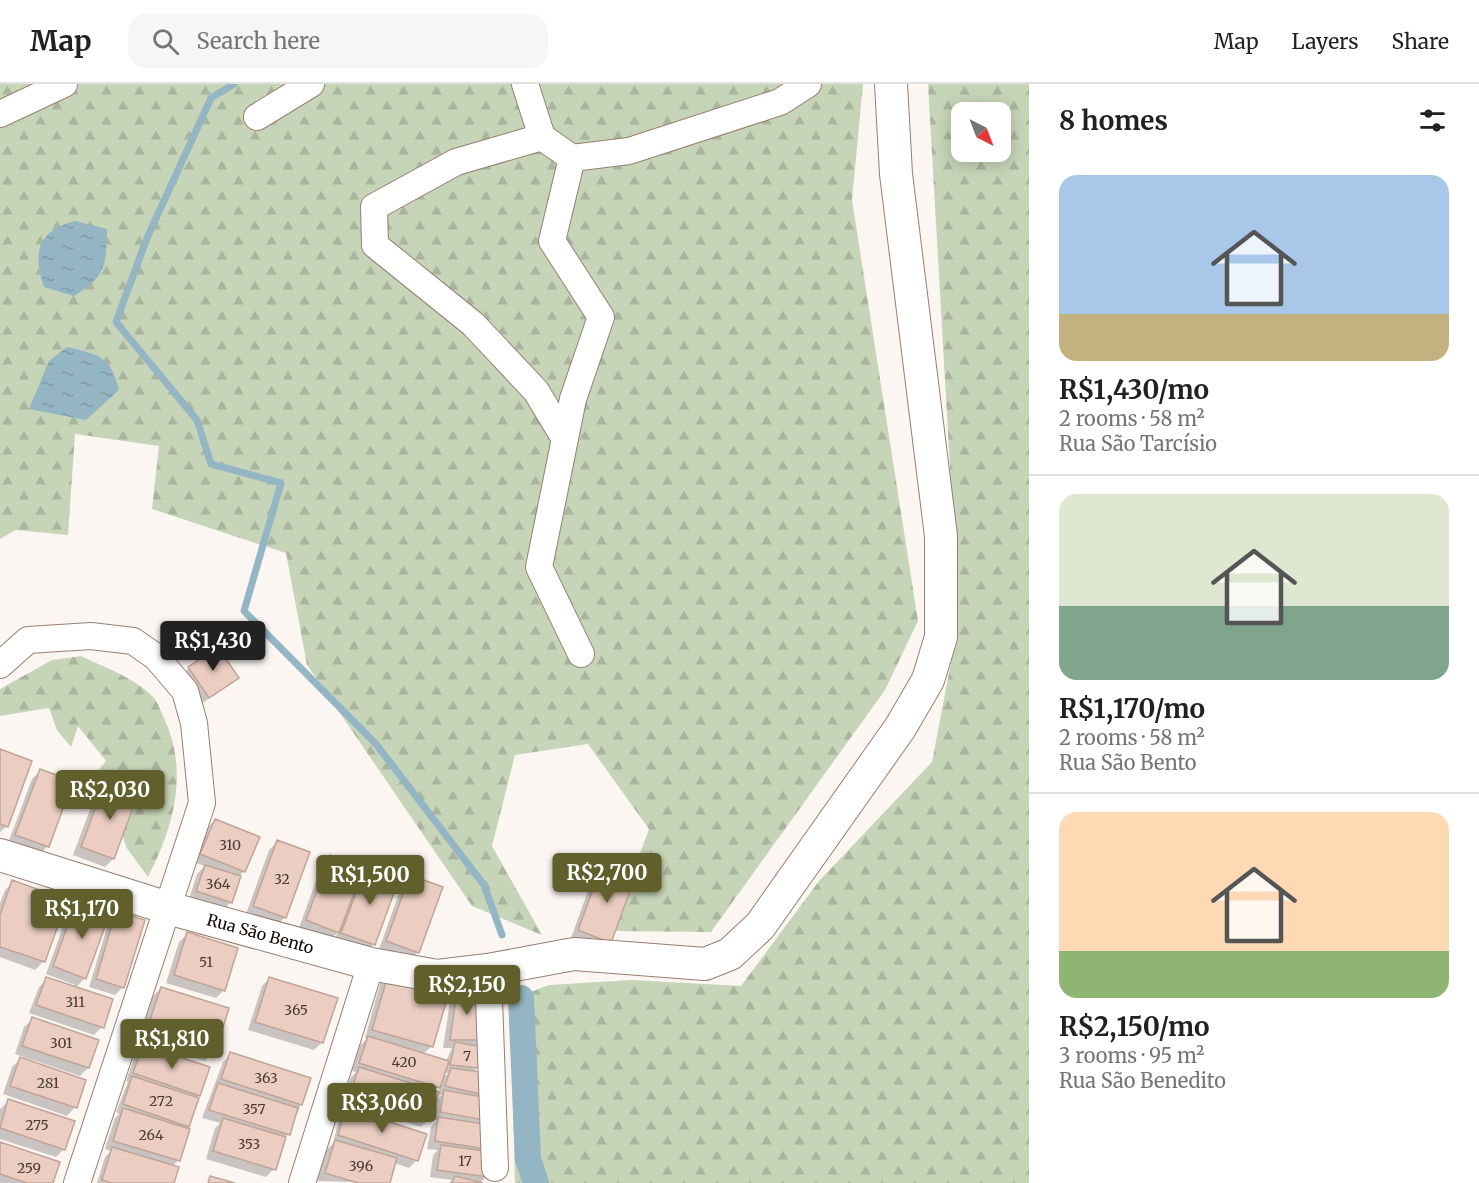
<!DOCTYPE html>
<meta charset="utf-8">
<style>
:root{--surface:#fff;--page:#f6f6f6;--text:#202124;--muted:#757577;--line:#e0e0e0;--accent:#615f2b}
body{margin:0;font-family:Merriweather,serif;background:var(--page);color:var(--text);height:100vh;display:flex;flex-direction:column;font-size:22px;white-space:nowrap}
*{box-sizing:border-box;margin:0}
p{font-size:20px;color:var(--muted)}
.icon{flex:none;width:33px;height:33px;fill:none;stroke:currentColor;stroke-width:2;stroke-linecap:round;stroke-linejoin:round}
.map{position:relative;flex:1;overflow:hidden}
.sheet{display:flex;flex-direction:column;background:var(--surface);width:450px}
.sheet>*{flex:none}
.needle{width:39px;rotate:138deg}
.tools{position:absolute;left:951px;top:18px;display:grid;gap:12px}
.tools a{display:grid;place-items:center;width:60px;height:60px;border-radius:12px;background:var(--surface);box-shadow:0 3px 15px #0003;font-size:30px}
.price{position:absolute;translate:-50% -51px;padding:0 14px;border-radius:6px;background:var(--accent);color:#fff;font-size:20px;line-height:39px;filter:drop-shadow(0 2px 3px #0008)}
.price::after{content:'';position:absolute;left:50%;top:36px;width:18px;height:14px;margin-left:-9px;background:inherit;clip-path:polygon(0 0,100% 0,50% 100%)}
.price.active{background:#222;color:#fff}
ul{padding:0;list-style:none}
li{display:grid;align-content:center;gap:12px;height:318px;padding:0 30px}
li+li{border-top:2px solid var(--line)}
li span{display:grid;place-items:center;height:186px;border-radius:18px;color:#555}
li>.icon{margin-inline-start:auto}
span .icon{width:108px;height:108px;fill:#fffc;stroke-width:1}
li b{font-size:26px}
h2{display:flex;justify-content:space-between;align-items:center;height:72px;padding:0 30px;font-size:26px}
header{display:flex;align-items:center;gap:36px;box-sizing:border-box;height:84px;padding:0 30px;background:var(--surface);border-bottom:2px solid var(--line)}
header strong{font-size:28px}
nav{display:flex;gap:33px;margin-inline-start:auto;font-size:21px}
.search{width:420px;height:54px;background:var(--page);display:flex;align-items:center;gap:15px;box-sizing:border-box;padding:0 21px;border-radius:18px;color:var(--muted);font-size:22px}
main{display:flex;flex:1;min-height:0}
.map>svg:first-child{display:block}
.forest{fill:url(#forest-firs);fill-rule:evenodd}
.water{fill:url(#water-ripples)}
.shadow{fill:#0003;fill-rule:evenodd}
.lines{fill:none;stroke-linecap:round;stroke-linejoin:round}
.stream{stroke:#93b5c4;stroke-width:7}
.canal{stroke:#93b5c4;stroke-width:26}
.building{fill:#ebcec1;stroke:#bfa497;stroke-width:1.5}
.minor-casing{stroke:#987e72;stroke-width:28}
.tertiary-casing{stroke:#987e72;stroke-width:34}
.minor{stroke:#fff;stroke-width:26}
.tertiary{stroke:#fff;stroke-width:32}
.labels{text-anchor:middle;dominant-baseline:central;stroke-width:4.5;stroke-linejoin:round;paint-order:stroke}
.number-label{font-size:14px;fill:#483a34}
.street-label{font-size:16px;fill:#120905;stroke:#fcf6f3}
</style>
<header>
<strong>Map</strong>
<div class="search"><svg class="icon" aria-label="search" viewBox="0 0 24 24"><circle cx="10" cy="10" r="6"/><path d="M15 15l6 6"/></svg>Search here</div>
<nav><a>Map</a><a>Layers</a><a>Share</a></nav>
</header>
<main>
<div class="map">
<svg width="1029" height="1099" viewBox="0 0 1029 1099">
<defs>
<pattern id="forest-firs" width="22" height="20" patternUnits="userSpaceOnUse" patternTransform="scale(1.5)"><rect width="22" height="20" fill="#c6d4b7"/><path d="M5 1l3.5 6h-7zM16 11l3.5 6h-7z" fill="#a9b59c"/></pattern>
<pattern id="water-ripples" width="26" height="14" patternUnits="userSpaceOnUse" patternTransform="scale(1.5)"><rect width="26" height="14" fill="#93b5c4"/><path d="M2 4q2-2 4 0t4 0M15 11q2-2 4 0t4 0" fill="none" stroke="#7e9aa7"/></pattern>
</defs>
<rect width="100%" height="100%" fill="#fcf6f3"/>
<!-- forest -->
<path class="forest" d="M0,0H863L852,116L918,537L885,606L711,848L611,847L649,745L588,660L515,671L492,762L542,851L472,822L307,581L286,469L152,425L159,362L75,350L68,451L16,446L0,455Z
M928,0H1029V1099H515L510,916L549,901L632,896L741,902L819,797L932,678L956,552L952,418ZM962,28H1000V68H962Z
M81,572C104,583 135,594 153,613C158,618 161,628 164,634C189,687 174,743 148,793L126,763L113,720L89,698L106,677L78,642L71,663L57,646L49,624L0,632V605L52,576Z"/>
<!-- water -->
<path class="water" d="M75,137L107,145C106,181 107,192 74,212L44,203C32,168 38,147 75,137Z
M67,263C98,270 111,272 119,306L86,336L29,325L49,277Z"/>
<!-- shadow -->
<path class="shadow" d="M189,584L237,594L200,621L181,592Z
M0,667L7,742L0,748Z
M40,687L48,762L40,770L8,759L32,695Z
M105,699L136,711L113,775L105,783L73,771L97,707Z
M215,736L244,787L238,793L231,818L223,826L189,815L197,790L205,782L193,778L207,744Z
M277,758L285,833L277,841L246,830L269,766Z
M330,772L358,792L366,785L374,860L366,868L334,857L338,848L330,856L299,844L322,780Z
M602,782L634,794L602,866L571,854L594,790Z
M410,793L418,868L410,876L379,865L402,801Z
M13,798L65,816L43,878L35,886L0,873V819L5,806Z
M77,818L85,894L75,904L102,943L94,951L29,929L39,903L47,895L74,904L75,901L46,890L69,826Z
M117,829L123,903L115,911L89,903L109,837Z
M187,850L224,906L216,914L166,899L179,858Z
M388,892L432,962L423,970L446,977L452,964H443L451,911L458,903L481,956L474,963L478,983L473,988L486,990L482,1035L478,1040L484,1064L480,1068L487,1092L480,1099H449L452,1096L430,1093L433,1071L438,1066L427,1065L431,1043L437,1036H433L436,1021L429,1035L421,1043L343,1018L351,993L356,988L352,987L360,961L367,955L365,954L380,900ZM443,988L448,989L441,996ZM441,1000L438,1010L433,1008ZM437,1010L442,1011L434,1018Z
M270,894L322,958L314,966L248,946L262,902Z
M161,904L227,925L213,969L205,977L139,956L153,912Z
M33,935L88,984L80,992L15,970L24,943Z
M143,963L199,1011L185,1045L178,1076L173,1082V1099H97L105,1073L111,1067L105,1065L115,1034L119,1030L116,1028L128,998L126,997L135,971Z
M231,970L301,1020L288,1050L284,1055L274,1085L266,1093L206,1075L215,1044L220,1039L202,1034L223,978Z
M20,975L85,997L75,1023L67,1032L3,1010L12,983Z
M8,1017L64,1065L56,1073L0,1055V1025Z
M347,1026L417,1076L409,1084L394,1079L388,1099L317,1097L327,1065L333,1060L339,1034Z
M0,1060L52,1099H0Z"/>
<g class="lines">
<!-- stream -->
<path class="stream" d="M234,0L211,14L147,154L116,238L197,336L211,380L281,399L244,527L376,660L484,801L502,851"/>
<!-- canal -->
<path class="canal" d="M521,914L528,1075L536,1099"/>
</g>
<!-- building -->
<path class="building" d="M218,563L239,594L209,614L188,583Z
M0,665L32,677L8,743L0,740Z
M40,685L73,697L49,763L15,751Z
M105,698L138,710L114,775L81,763Z
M215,735L260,753L245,788L200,770Z
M277,756L310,768L286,834L253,822Z
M330,771L364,783L339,849L306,836Z
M205,781L241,792L232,819L196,807Z
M602,781L635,793L611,859L578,846Z
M366,783L399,795L375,861L341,849Z
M410,791L443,803L419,869L386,857Z
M12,796L67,816L45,878L0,863V831Z
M77,816L110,829L86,895L53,882Z
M116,827L145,836L124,904L96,895Z
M187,848L238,864L225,907L174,891Z
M388,891L449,908L433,963L372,946Z
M46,893L113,915L104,944L36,921Z
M269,893L338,914L323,959L255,938Z
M458,901L478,909L483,956H450Z
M161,903L229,924L215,969L146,948Z
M32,933L99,956L89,984L22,962Z
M368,952L449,977L440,1004L359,979Z
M455,958L483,963L479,984L450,981Z
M143,961L210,983L200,1012L133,989Z
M230,968L311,994L302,1021L221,995Z
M20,973L86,996L77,1024L10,1002Z
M359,983L439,1008L431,1035L350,1010Z
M451,984L488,989L484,1011L445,1002Z
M132,992L199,1014L189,1043L123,1020Z
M218,999L298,1024L290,1051L209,1026Z
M444,1006L488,1014L484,1036L440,1028Z
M8,1015L75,1037L65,1066L0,1044Z
M123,1024L190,1045L180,1077L113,1057Z
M346,1024L427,1050L418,1077L338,1051Z
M438,1033L490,1041L486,1065L435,1057Z
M223,1034L286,1053L276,1086L213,1067Z
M335,1056L397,1074L390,1099H358L325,1089Z
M0,1058L60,1078L53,1099H27L0,1090Z
M441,1061L492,1068L488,1093L437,1086Z
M112,1063L179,1083L174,1099H112L102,1096Z
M210,1092L235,1099H208Z
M455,1092L483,1099H452Z"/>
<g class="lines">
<defs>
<path id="minor" d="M525,0L542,53L572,74L629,67L780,18L808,0
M0,30L64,0
M257,33L311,0
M542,53L456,78L374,123L375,161L473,240L536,307L565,355
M572,74L552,157L601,233L573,315L539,483L581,570
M0,581L28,556L91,552L133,557L156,573L185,607L194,639L202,719L77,1099
M488,886L495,1084
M302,1099L371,880"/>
<g id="tertiary">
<path id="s1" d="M0,771L168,824L371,880L437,892L488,886L574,870L705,880L730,870L760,842L900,644L928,596L941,553V452L896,90L891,0"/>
</g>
</defs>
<!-- minor casing -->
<use href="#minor" class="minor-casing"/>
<!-- tertiary casing -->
<use href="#tertiary" class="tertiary-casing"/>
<!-- minor -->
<use href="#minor" class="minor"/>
<!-- tertiary -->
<use href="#tertiary" class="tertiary"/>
</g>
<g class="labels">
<!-- number labels -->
<g class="number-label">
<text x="230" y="761">310</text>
<text x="282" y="795">32</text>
<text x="218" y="800">364</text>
<text x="206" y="878">51</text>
<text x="75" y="918">311</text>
<text x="296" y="926">365</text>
<text x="61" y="959">301</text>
<text x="467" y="972">7</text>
<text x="404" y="978">420</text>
<text x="266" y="994">363</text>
<text x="48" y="999">281</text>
<text x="161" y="1017">272</text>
<text x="254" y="1025">357</text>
<text x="37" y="1041">275</text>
<text x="151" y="1051">264</text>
<text x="249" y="1060">353</text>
<text x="465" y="1077">17</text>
<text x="361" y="1082">396</text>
<text x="29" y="1084">259</text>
</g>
<!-- street labels -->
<g class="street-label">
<text stroke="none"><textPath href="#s1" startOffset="272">Rua São Bento</textPath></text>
</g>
</g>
</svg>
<div class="tools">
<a><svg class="needle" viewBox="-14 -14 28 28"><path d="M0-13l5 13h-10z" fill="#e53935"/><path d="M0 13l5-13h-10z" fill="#757577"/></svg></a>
</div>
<b class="price active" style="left:213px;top:588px">R$1,430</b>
<b class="price" style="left:110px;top:737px">R$2,030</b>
<b class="price" style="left:607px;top:820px">R$2,700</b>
<b class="price" style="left:370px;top:822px">R$1,500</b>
<b class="price" style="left:82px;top:856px">R$1,170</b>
<b class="price" style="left:467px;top:932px">R$2,150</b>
<b class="price" style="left:172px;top:986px">R$1,810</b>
<b class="price" style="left:382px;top:1050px">R$3,060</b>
</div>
<section class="sheet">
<h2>8 homes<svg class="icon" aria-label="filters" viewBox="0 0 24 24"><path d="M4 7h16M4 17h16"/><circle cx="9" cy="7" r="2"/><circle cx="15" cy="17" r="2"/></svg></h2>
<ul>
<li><span style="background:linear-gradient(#a9c7e8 75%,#c2b280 0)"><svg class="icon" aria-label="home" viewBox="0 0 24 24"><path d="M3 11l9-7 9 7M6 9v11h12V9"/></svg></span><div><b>R$1,430/mo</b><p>2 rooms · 58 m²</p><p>Rua São Tarcísio</p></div></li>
<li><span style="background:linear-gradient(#dfe7d0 60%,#7fa58c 0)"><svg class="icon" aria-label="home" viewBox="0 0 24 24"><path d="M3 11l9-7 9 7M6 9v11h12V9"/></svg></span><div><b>R$1,170/mo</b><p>2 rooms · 58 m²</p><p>Rua São Bento</p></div></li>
<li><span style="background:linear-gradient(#ffd9b3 75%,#8fb573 0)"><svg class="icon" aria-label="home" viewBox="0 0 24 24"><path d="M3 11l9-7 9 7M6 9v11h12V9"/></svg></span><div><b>R$2,150/mo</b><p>3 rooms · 95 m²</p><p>Rua São Benedito</p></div></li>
</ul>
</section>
</main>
